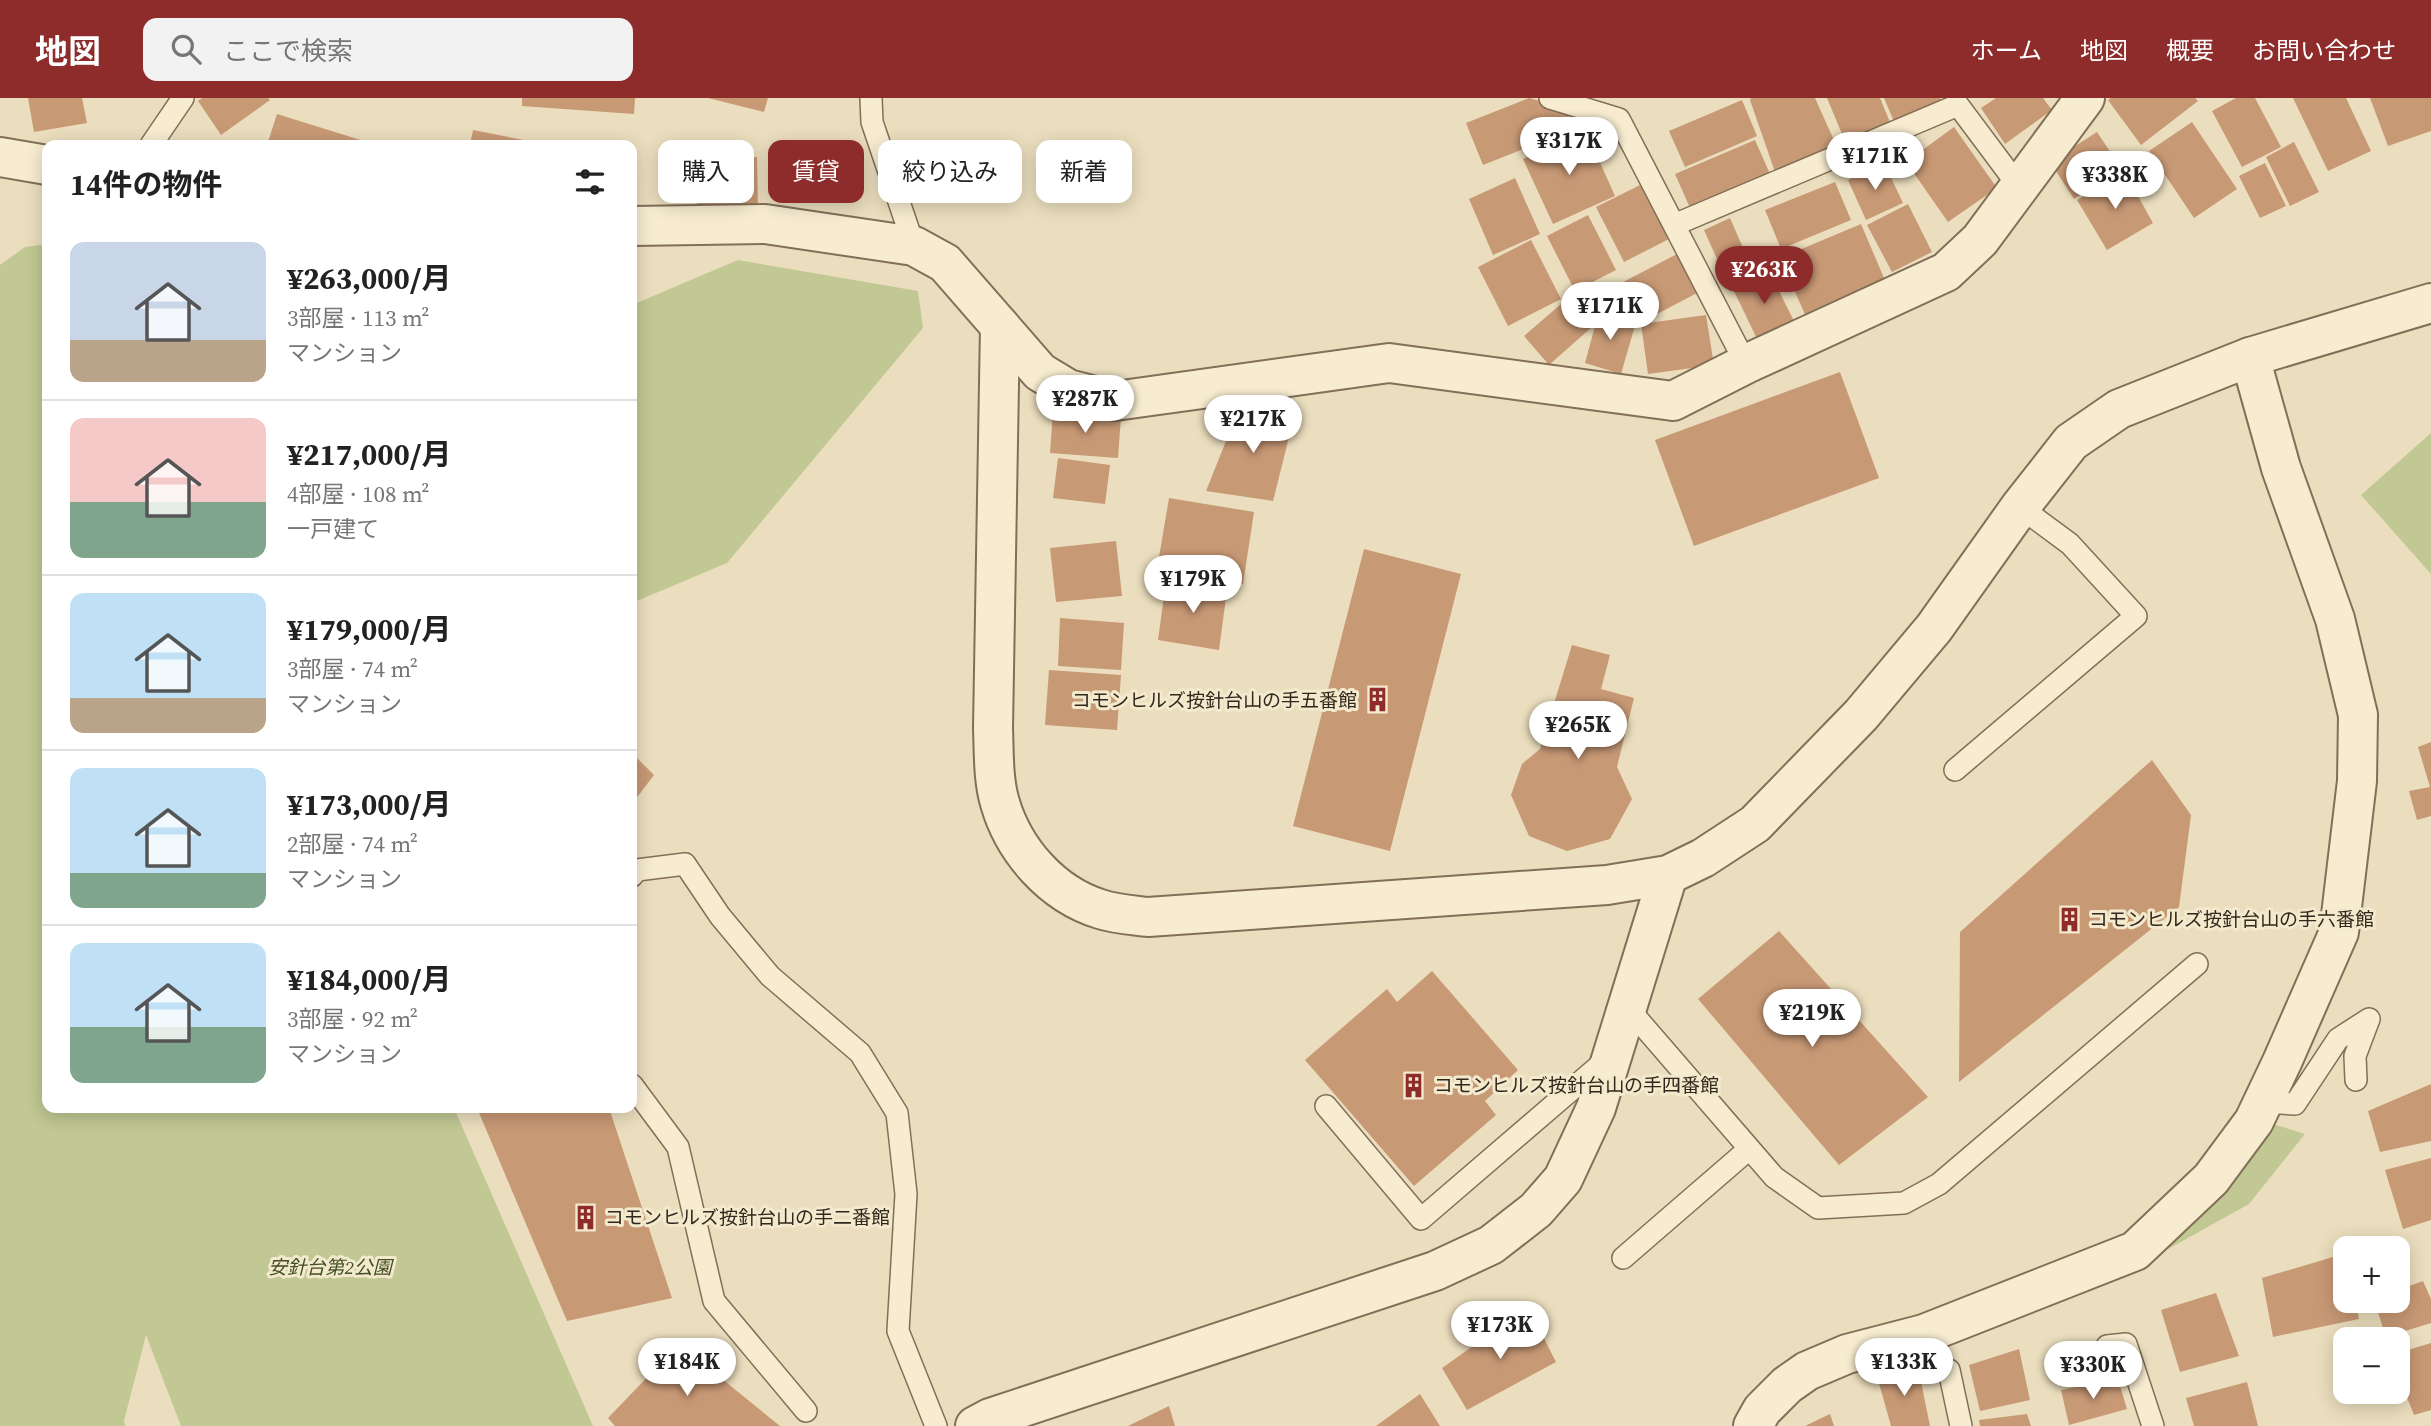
<!DOCTYPE html>
<html lang="ja">
<meta charset="utf-8">
<style>
:root{--surface:#fff;--page:#f2f2f2;--text:#222;--muted:#767676;--line:#e0e0e0;--accent:#8e2c2b}
body{margin:0;font-family:"Source Serif 4","Noto Sans JP",serif;background:var(--page);color:var(--text);height:100vh;display:flex;flex-direction:column;font-size:26px;white-space:nowrap}
*{box-sizing:border-box;margin:0}
p{font-size:23px;color:var(--muted)}
.icon{flex:none;width:38px;height:38px;fill:none;stroke:currentColor;stroke-width:2;stroke-linecap:round;stroke-linejoin:round}
.map{position:relative;flex:1;overflow:hidden}
.details{position:absolute;left:42px;top:42px;width:595px;height:973px;display:flex;flex-direction:column;background:var(--surface);border-radius:14px;box-shadow:0 4px 18px #0003}
.details>*{flex:none}
.banner{position:absolute;left:658px;top:42px;width:665px;height:63px;display:flex;gap:14px}
.fabs{position:absolute;left:2333px;top:1138px;display:grid;gap:14px}
.fabs a{display:grid;place-items:center;width:77px;height:77px;border-radius:14px;background:var(--surface);box-shadow:0 4px 18px #0003;font-size:35px}
.price{position:absolute;translate:-50% -60px;padding:0 16px;border-radius:24px;background:#fff;color:#222;font-size:23px;line-height:46px;filter:drop-shadow(0 2px 4px #0008)}
.price::after{content:'';position:absolute;left:50%;top:42px;width:21px;height:16px;margin-left:-10px;background:inherit;clip-path:polygon(0 0,100% 0,50% 100%)}
.price.on{background:var(--accent);color:#fff}
ul{padding:0;list-style:none}
li{display:flex;align-items:center;gap:21px;height:175px;padding:0 28px}
li+li{border-top:2px solid var(--line)}
li span{display:grid;place-items:center;flex:none;width:196px;height:140px;border-radius:14px;color:#555}
li>.icon{margin-inline-start:auto}
span .icon{width:84px;height:84px;fill:#fffc;stroke-width:1}
li b{font-size:30px}
h2{display:flex;justify-content:space-between;align-items:center;height:84px;padding:0 28px;font-size:30px}
.pill{padding:0 24px;border-radius:14px;background:var(--surface);box-shadow:0 4px 18px #0003;font-size:24px;line-height:63px}
.pill.on{background:var(--accent);color:#fff}
header{display:flex;align-items:center;gap:42px;box-sizing:border-box;height:98px;padding:0 35px;background:var(--accent);color:#fff}
header strong{font-size:33px}
nav{display:flex;gap:38px;margin-inline-start:auto;font-size:24px}
.search{width:490px;height:63px;background:var(--page);display:flex;align-items:center;gap:18px;box-sizing:border-box;padding:0 24px;border-radius:14px;color:var(--muted);font-size:26px}
.map>svg:first-child{display:block}
.green{fill:#c1c893}
.building{fill:#c89975}
.lines{fill:none;stroke-linecap:round;stroke-linejoin:round}
.service-casing{stroke:#826f58;stroke-width:24}
.minor-casing{stroke:#826f58;stroke-width:42}
.tertiary-casing{stroke:#826f58;stroke-width:42}
.service{stroke:#f7ecd0;stroke-width:21}
.minor{stroke:#f7ecd0;stroke-width:38}
.tertiary{stroke:#f7ecd0;stroke-width:38}
.labels{text-anchor:middle;dominant-baseline:central;stroke-width:6;stroke-linejoin:round;paint-order:stroke}
.poi-label{font-size:19px;fill:#32271c;stroke:#f3e9cd;text-anchor:start}
.park-label{font-size:19px;font-style:italic;fill:#424e23;stroke:#f3e9cd}
</style>
<header>
<strong>地図</strong>
<div class="search"><svg class="icon" aria-label="search" viewBox="0 0 24 24"><circle cx="10" cy="10" r="6"/><path d="M15 15l6 6"/></svg>ここで検索</div>
<nav><a>ホーム</a><a>地図</a><a>概要</a><a>お問い合わせ</a></nav>
</header>
<div class="map">
<svg width="2431" height="1328" viewBox="0 0 2431 1328">
<rect width="100%" height="100%" fill="#ebdebe"/>
<!-- green -->
<path class="green" d="M47,146V1010H454L593,1328H181L146,1237L124,1323L125,1328H0V167L25,149Z
M738,162L918,193L923,230L727,465L632,505V207Z
M2431,335V476L2361,397Z
M2273,1026L2305,1036L2249,1106L2143,1165Z"/>
<!-- building -->
<path class="building" d="M28,0H82L87,25L34,34Z
M202,0H268L270,2L221,37L198,3Z
M522,0H635L634,16L522,8Z
M708,0H768L764,14Z
M1529,0L1565,10L1574,31L1483,67L1466,25Z
M1751,0H1815L1837,49L1776,77L1750,2Z
M1827,0H1880L1892,29L1847,48Z
M1884,0H1940L1942,5L1895,26Z
M1996,0H2043L2052,12L2005,46L1981,10Z
M2111,0H2195L2198,3L2141,47L2108,2Z
M2236,0H2255L2281,49L2242,69L2212,13Z
M2293,0H2346L2371,53L2328,73Z
M2370,0H2431V33L2388,48Z
M1742,2L1757,38L1685,69L1669,33Z
M277,16L367,44L366,47H267Z
M2192,24L2237,91L2194,120L2149,53Z
M1954,29L1997,90L1948,124L1906,64Z
M473,32L539,45V47H470Z
M1586,33L1615,98L1553,126L1523,61Z
M2097,34L2121,70L2074,101L2050,64Z
M1755,42L1770,76L1690,110L1675,76Z
M2294,44L2319,94L2290,108L2266,59Z
M757,59L758,111L697,113L696,62Z
M1884,65L1903,105L1866,122L1848,82Z
M2265,65L2286,108L2260,120L2239,78Z
M2125,75L2153,125L2107,152L2077,102Z
M1515,80L1540,136L1493,157L1469,101Z
M1835,84L1851,122L1781,151L1765,112Z
M1642,86L1669,141L1624,164L1596,109Z
M1908,106L1932,154L1892,174L1867,127Z
M1588,117L1616,172L1575,193L1547,138Z
M1730,120L1747,159L1721,170L1704,132Z
M1861,126L1887,187L1807,221L1780,160Z
M1531,142L1561,201L1508,228L1478,169Z
M1677,156L1697,195L1644,223L1613,213L1604,194Z
M1768,171L1796,227L1759,245L1732,189Z
M1568,200L1592,229L1549,267L1524,238Z
M1599,213L1636,224L1621,276L1585,265Z
M1706,217L1714,267L1648,276L1641,226Z
M1840,274L1879,380L1694,448L1655,342Z
M1240,308L1294,319L1273,403L1206,393Z
M1053,313L1121,319L1118,360L1050,355Z
M1058,360L1110,367L1105,406L1053,400Z
M1169,400L1254,414L1243,486L1157,471Z
M1116,443L1122,498L1056,504L1050,450Z
M1364,451L1461,476L1390,753L1293,728Z
M1166,483L1227,492L1219,552L1158,542Z
M1060,520L1124,525L1121,572L1058,568Z
M1572,547L1610,557L1601,591L1634,600L1617,669L1632,701L1610,741L1567,753L1529,738L1511,697L1522,666L1540,651Z
M1049,572L1121,577L1117,632L1045,627Z
M2431,644V718L2417,722L2409,693L2430,689L2418,649Z
M632,655L654,677L632,706Z
M2152,662L2191,717L2179,809L1959,984L1960,834Z
M1779,833L1928,999L1839,1067L1698,901Z
M1432,873L1518,972L1485,1003L1496,1017L1414,1088L1305,962L1387,891L1397,904Z
M2431,986V1043L2380,1054L2368,1013Z
M477,1010H609L672,1200L567,1223Z
M2431,1060V1122L2403,1131L2385,1072Z
M2343,1156L2345,1202H2355L2359,1221L2273,1239L2262,1180Z
M2423,1183L2431,1201V1225L2386,1239L2374,1202H2398V1192Z
M2216,1195L2239,1258L2180,1274L2161,1212Z
M1528,1209L1556,1264L1467,1312L1442,1270Z
M2431,1245V1312L2414,1317L2398,1277V1255Z
M679,1246L780,1328H615L608,1320Z
M2019,1251L2030,1302L1980,1313L1969,1267Z
M1918,1269L1930,1328H1891L1877,1278Z
M2118,1281L2127,1311L2069,1327L2061,1292Z
M2247,1284L2258,1328H2194L2186,1300Z
M1420,1296L1440,1328H1376Z
M1169,1308L1175,1328H1128Z
M1830,1316L1834,1328H1805Z
M2027,1316L2031,1328H1980L1979,1322Z"/>
<g class="lines">
<defs>
<path id="service" d="M871,0L872,24L914,148
M1550,0L1619,21L1746,266
M151,47L183,0
M1674,127L1958,7L2020,90
M1955,672L2136,518L2070,446L2020,409
M632,778L637,772L685,766L720,818L770,878L860,955L897,1015L906,1096L898,1233L936,1328
M1627,909L1774,1079L1818,1110L1904,1105L1939,1086L2197,866
M632,987L678,1049L714,1203L806,1313
M2263,1004L2295,1006L2338,941L2369,921L2355,958L2356,982
M1326,1008L1421,1121L1606,962
M1623,1160L1749,1051
M2107,1248L2126,1246L2153,1328
M1949,1272L1961,1328"/>
<path id="minor" d="M0,59L47,67
M632,128L765,126L914,148L945,165L1040,274L1068,291L1115,303L1389,265L1673,303L1746,266L1946,174L1980,142L2085,0
M1753,1328L1762,1312L1787,1287L1807,1273L1847,1256L1924,1236L2135,1153L2211,1081L2254,1023L2282,964L2339,834L2357,683L2358,617L2335,521L2281,370L2250,259"/>
<path id="tertiary" d="M1000,228L993,630C994,655 993,682 1000,705C1014,753 1052,796 1100,811C1115,816 1132,817 1148,819L1607,787L1668,777L1703,760L1755,726L1861,617L1934,530L2020,409L2071,344L2119,311L2250,259L2431,205
M975,1328L990,1320L1435,1173L1491,1147L1536,1112L1563,1081L1596,1010L1668,777"/>
</defs>
<!-- service casing -->
<use href="#service" class="service-casing"/>
<!-- minor casing -->
<use href="#minor" class="minor-casing"/>
<!-- tertiary casing -->
<use href="#tertiary" class="tertiary-casing"/>
<!-- service -->
<use href="#service" class="service"/>
<!-- minor -->
<use href="#minor" class="minor"/>
<!-- tertiary -->
<use href="#tertiary" class="tertiary"/>
</g>
<!-- icons -->
<defs>
<symbol id="building-bare" viewBox="-9 -9 18 18"><path d="M-4-6H4V6H1V3H-1V6H-4ZM-2.5-4.3h1.7v1.8h-1.7ZM.8-4.3h1.7v1.8H.8ZM-2.5-1h1.7V.8h-1.7ZM.8-1h1.7V.8H.8Z" fill="#8e2c2b" stroke="#f3e9cd" stroke-width="2.5" paint-order="stroke"/></symbol>
</defs>
<g fill-rule="evenodd">
<use href="#building-bare" x="1360" y="584" width="35" height="35"/>
<use href="#building-bare" x="2052" y="804" width="35" height="35"/>
<use href="#building-bare" x="1396" y="970" width="35" height="35"/>
<use href="#building-bare" x="568" y="1102" width="35" height="35"/>
</g>
<g class="labels">
<!-- poi labels -->
<g class="poi-label">
<text x="1357" y="602" text-anchor="end">コモンヒルズ按針台山の手五番館</text>
<text x="2089" y="821">コモンヒルズ按針台山の手六番館</text>
<text x="1434" y="987">コモンヒルズ按針台山の手四番館</text>
<text x="605" y="1119">コモンヒルズ按針台山の手二番館</text>
</g>
<!-- park labels -->
<g class="park-label">
<text x="330" y="1169">安針台第2公園</text>
</g>
</g>
</svg>
<div class="fabs">
<a>+</a>
<a>−</a>
</div>
<b class="price" style="left:1569px;top:79px">¥317K</b>
<b class="price" style="left:1875px;top:94px">¥171K</b>
<b class="price" style="left:2115px;top:113px">¥338K</b>
<b class="price on" style="left:1764px;top:208px">¥263K</b>
<b class="price" style="left:1610px;top:244px">¥171K</b>
<b class="price" style="left:1085px;top:337px">¥287K</b>
<b class="price" style="left:1253px;top:357px">¥217K</b>
<b class="price" style="left:1193px;top:517px">¥179K</b>
<b class="price" style="left:1578px;top:663px">¥265K</b>
<b class="price" style="left:1812px;top:951px">¥219K</b>
<b class="price" style="left:1500px;top:1263px">¥173K</b>
<b class="price" style="left:687px;top:1300px">¥184K</b>
<b class="price" style="left:1904px;top:1300px">¥133K</b>
<b class="price" style="left:2093px;top:1303px">¥330K</b>
<div class="banner">
<a class="pill">購入</a>
<a class="pill on">賃貸</a>
<a class="pill">絞り込み</a>
<a class="pill">新着</a>
</div>
<section class="details">
<h2>14件の物件<svg class="icon" aria-label="filters" viewBox="0 0 24 24"><path d="M4 7h16M4 17h16"/><circle cx="9" cy="7" r="2"/><circle cx="15" cy="17" r="2"/></svg></h2>
<ul>
<li><span style="background:linear-gradient(#c9d6e8 70%,#b9a48a 0)"><svg class="icon" aria-label="home" viewBox="0 0 24 24"><path d="M3 11l9-7 9 7M6 9v11h12V9"/></svg></span><div><b>¥263,000/月</b><p>3部屋 · 113 m²</p><p>マンション</p></div></li>
<li><span style="background:linear-gradient(#f6c9c9 60%,#7fa58c 0)"><svg class="icon" aria-label="home" viewBox="0 0 24 24"><path d="M3 11l9-7 9 7M6 9v11h12V9"/></svg></span><div><b>¥217,000/月</b><p>4部屋 · 108 m²</p><p>一戸建て</p></div></li>
<li><span style="background:linear-gradient(#bfe0f5 75%,#b9a48a 0)"><svg class="icon" aria-label="home" viewBox="0 0 24 24"><path d="M3 11l9-7 9 7M6 9v11h12V9"/></svg></span><div><b>¥179,000/月</b><p>3部屋 · 74 m²</p><p>マンション</p></div></li>
<li><span style="background:linear-gradient(#bfe0f5 75%,#7fa58c 0)"><svg class="icon" aria-label="home" viewBox="0 0 24 24"><path d="M3 11l9-7 9 7M6 9v11h12V9"/></svg></span><div><b>¥173,000/月</b><p>2部屋 · 74 m²</p><p>マンション</p></div></li>
<li><span style="background:linear-gradient(#bfe0f5 60%,#7fa58c 0)"><svg class="icon" aria-label="home" viewBox="0 0 24 24"><path d="M3 11l9-7 9 7M6 9v11h12V9"/></svg></span><div><b>¥184,000/月</b><p>3部屋 · 92 m²</p><p>マンション</p></div></li>
</ul>
</section>
</div>
